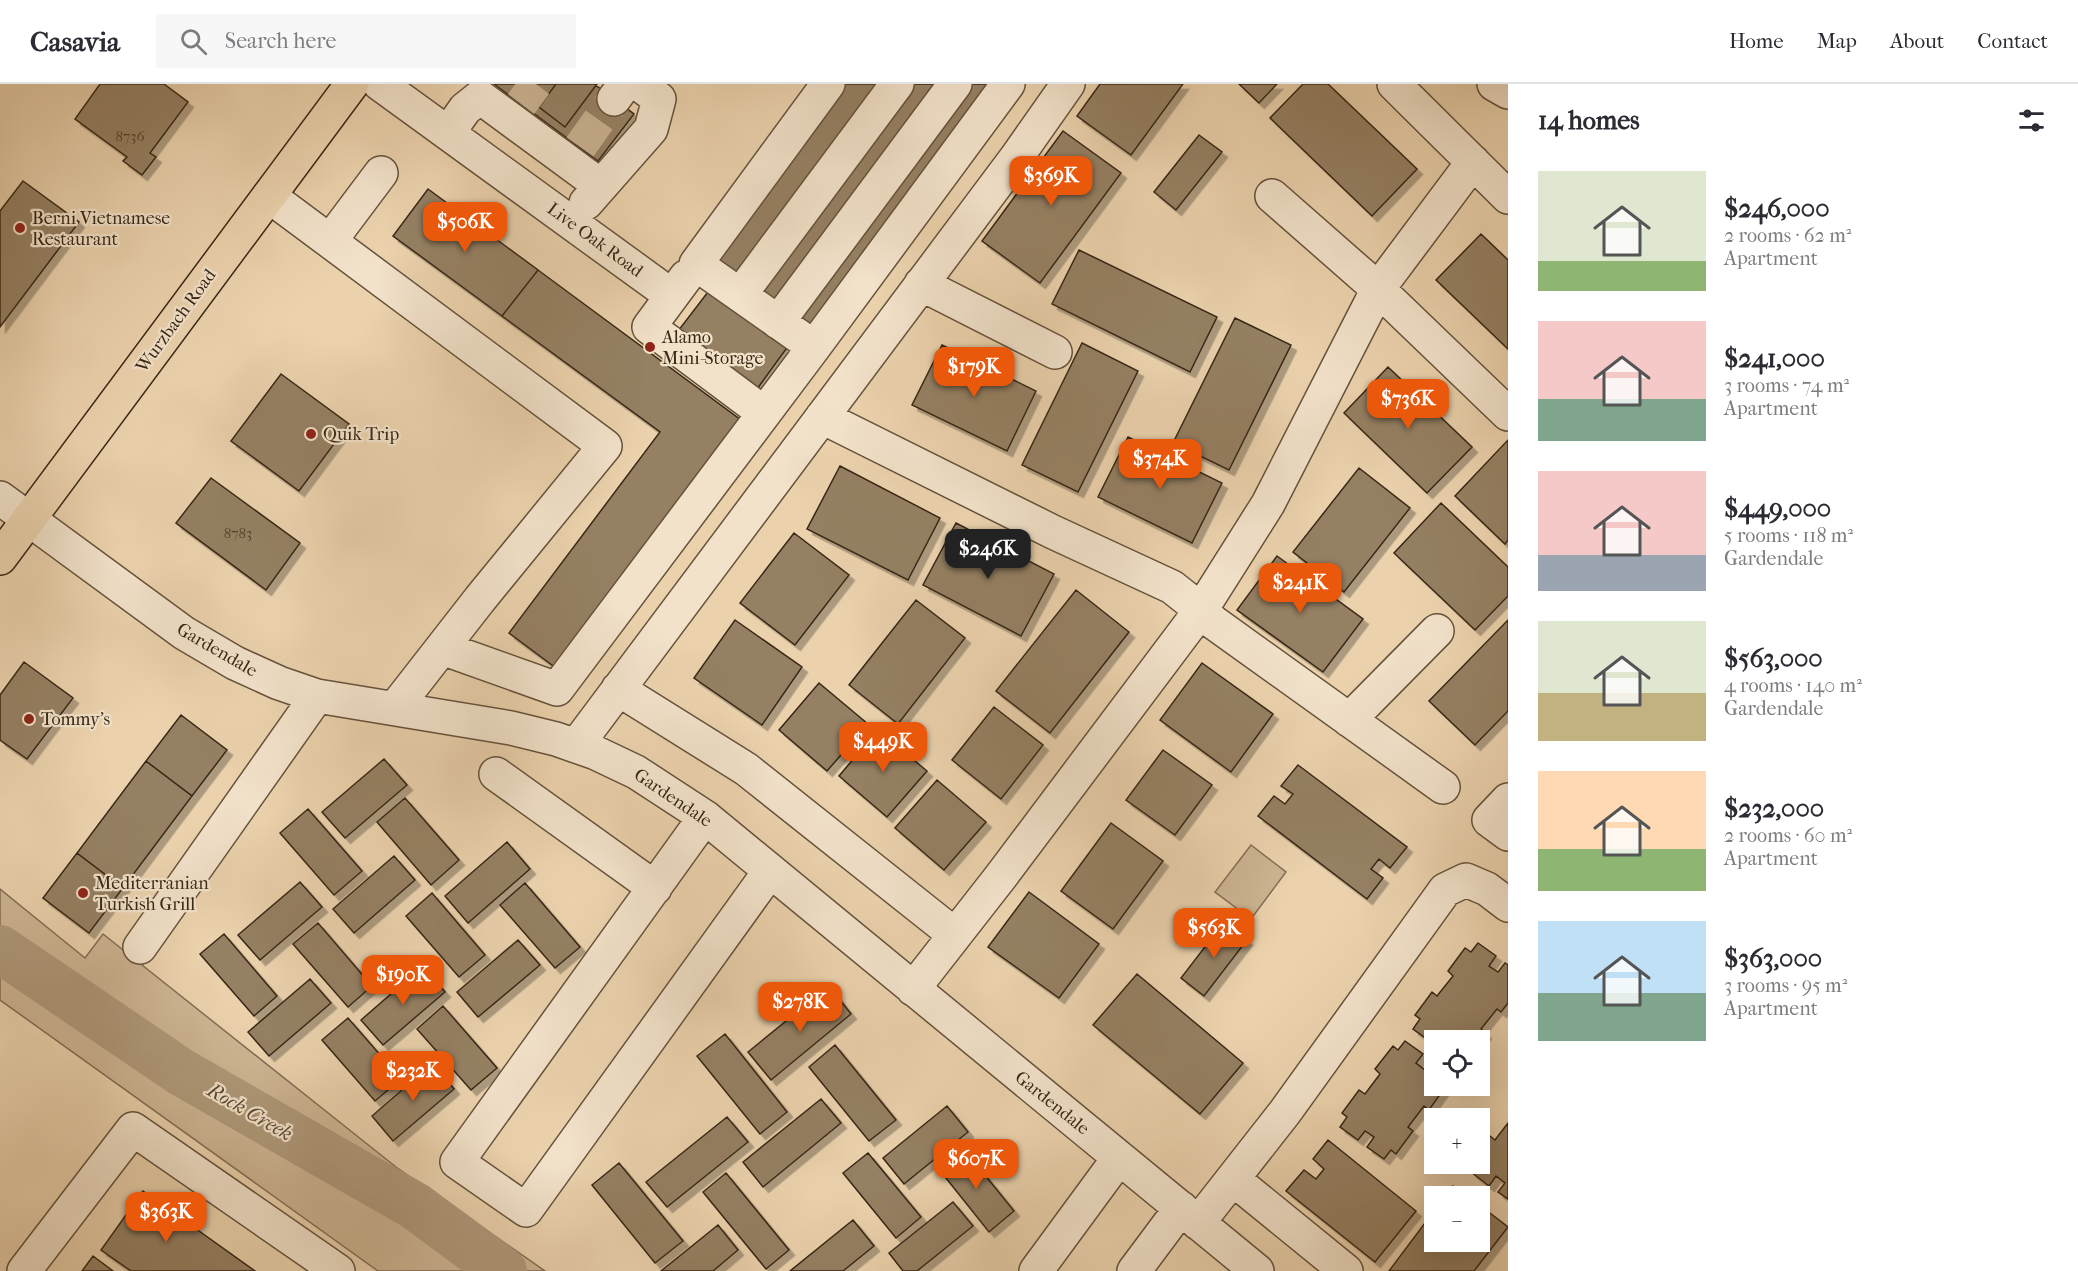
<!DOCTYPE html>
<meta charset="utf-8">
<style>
:root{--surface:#fff;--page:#f7f7f7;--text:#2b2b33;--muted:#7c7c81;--line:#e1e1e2;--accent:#ea580c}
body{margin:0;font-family:"IM FELL French Canon",serif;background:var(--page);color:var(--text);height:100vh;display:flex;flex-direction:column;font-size:22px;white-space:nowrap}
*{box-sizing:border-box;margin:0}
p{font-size:20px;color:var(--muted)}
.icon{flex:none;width:33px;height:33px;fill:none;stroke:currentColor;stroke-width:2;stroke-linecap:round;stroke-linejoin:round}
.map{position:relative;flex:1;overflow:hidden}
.sheet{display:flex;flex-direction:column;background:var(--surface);width:570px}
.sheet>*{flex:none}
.controls{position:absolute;left:1424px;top:946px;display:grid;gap:12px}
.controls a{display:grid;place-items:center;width:66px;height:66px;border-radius:0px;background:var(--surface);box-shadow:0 6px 24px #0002;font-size:30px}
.price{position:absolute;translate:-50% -51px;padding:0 14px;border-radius:12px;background:var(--accent);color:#fff;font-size:20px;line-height:39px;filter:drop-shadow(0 2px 3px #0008)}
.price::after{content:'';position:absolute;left:50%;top:36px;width:18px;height:14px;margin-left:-9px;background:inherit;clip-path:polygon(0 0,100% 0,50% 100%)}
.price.current{background:#222;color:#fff}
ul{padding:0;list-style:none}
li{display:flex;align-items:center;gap:18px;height:150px;padding:0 30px}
li span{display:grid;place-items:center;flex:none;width:168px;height:120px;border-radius:0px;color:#555}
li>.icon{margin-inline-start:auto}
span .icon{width:72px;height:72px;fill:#fffc;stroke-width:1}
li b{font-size:26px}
h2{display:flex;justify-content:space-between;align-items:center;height:72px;padding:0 30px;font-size:26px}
header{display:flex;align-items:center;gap:36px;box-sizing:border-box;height:84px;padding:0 30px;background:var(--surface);border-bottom:2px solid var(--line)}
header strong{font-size:28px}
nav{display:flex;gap:33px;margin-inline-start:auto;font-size:21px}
.search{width:420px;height:54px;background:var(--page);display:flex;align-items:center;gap:15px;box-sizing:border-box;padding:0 21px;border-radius:0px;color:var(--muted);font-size:22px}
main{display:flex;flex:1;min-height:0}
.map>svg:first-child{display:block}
.green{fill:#cdb593;stroke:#826e54;stroke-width:1.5}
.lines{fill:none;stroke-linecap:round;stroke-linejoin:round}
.river{stroke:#ae9879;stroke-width:48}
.building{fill:#958064;stroke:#382815;stroke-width:1.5;filter:url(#shadow)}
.minor-tunnel{stroke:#c7b08f;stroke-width:33;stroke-dasharray:33 16;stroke-linecap:butt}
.minor-casing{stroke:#65523b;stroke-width:36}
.major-casing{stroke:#382815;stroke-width:36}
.minor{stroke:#f2e2ca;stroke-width:33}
.major{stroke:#ebd2ad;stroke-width:33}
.poi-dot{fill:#8f2418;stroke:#f2e2ca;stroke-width:2}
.labels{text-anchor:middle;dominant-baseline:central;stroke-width:4.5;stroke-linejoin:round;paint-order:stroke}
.number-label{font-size:15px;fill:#4f3e29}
.poi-label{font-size:18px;fill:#382815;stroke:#f2e2ca;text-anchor:start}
.street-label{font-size:18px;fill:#382815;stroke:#f2e2ca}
.water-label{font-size:20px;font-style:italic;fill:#5b4a33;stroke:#f2e2ca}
</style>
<header>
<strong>Casavia</strong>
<div class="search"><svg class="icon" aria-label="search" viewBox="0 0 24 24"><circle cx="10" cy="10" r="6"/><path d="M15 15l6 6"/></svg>Search here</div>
<nav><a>Home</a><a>Map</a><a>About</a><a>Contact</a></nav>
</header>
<main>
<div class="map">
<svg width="1508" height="1187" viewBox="0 0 1508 1187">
<defs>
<filter id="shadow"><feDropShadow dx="5.5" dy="5.5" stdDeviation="0" flood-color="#0004"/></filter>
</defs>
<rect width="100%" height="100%" fill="#ebd2ad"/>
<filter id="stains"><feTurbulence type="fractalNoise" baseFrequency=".00333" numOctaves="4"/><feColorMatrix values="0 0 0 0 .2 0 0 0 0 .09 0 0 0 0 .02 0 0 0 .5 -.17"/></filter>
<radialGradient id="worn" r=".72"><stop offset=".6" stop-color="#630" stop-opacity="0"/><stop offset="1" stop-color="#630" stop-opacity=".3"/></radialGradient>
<!-- green -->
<path class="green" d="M1251,761L1286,788L1251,835L1215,808Z
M0,805L85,874L103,850L396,1083L545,1187H378L0,916Z"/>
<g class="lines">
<!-- river -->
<path class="river" d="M0,865L181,988L415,1122L503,1187"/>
</g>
<!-- building -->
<path class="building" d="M100,0H164L188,18L150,69L156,73L142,91L123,77L127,73L75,35Z
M494,0H594L634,30L598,77Z
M556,0H597L565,43L539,23Z
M838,0H881L738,192L710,172Z
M912,0H941L777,220L759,207Z
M971,0H1003L817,250L797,235Z
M1100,0H1183L1131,71L1077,32Z
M1239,0H1277L1259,19Z
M1303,0H1328L1417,85L1372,132L1270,34Z
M1063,47L1121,89L1040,199L982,157Z
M1199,51L1222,68L1176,126L1154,108Z
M23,97L79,138L0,243V127Z
M428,105L538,186L502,232L393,152Z
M1481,150L1508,176V265L1436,196Z
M1079,166L1217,233L1190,288L1052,220Z
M538,186L745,339L560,587L509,549L660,348L502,232Z
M711,204L789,261L757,305L678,247Z
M1235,234L1291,261L1229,386L1173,359Z
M1082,259L1138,287L1078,408L1022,381Z
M942,261L1036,307L1007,367L912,321Z
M1388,283L1472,363L1427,409L1344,329Z
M281,290L349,340L299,407L231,357Z
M1128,353L1222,399L1192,459L1098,413Z
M1508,356V456L1505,460L1455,412Z
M840,382L940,434L908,496L807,445Z
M1359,384L1410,424L1344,508L1293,468Z
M211,394L300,459L266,506L176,439Z
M1441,419L1508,483V512L1475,546L1394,469Z
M956,439L1054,490L1021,552L923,501Z
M794,449L849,491L795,561L740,519Z
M1277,472L1363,535L1323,588L1237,526Z
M1076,506L1129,548L1050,649L996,607Z
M916,516L965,554L898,640L849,601Z
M735,536L802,583L762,641L694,594Z
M1508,536V627L1475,661L1429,617Z
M24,578L73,614L27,675L0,656V611Z
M1202,579L1273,630L1231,688L1160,636Z
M819,599L868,640L827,687L779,646Z
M994,623L1043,661L1001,715L952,676Z
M181,631L227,666L192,712L146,677Z
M878,646L927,687L887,733L839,692Z
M1163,666L1212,701L1175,751L1126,716Z
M384,675L407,701L345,754L322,728Z
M146,677L192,712L123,804L77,769Z
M1298,681L1407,763L1390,784L1379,775L1371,785L1383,794L1367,815L1258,732L1274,712L1285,720L1293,710L1281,702Z
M937,696L986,738L944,786L895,744Z
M405,714L459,776L431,801L377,738Z
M308,725L362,787L334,811L280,749Z
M1111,739L1163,777L1113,845L1061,807Z
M507,758L530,785L468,839L445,812Z
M77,769L123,804L89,849L43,814Z
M394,772L415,796L354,849L333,825Z
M300,798L322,823L260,876L238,851Z
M525,799L580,863L555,884L500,821Z
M1029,808L1099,860L1059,914L988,863Z
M432,809L485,871L459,893L406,832Z
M1224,838L1247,856L1204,912L1181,894Z
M318,839L372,902L348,923L293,860Z
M224,850L277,912L254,932L200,870Z
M518,856L540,881L478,933L457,908Z
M1478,859L1496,872L1489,882L1498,888L1505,879L1508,881V919L1501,928L1497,925L1481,945L1486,949L1479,958L1446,957L1447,955L1438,949L1431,958L1413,945L1420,935L1415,931L1432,908L1437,912L1453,892L1448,887L1465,864L1471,868Z
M423,882L445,908L383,961L361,936Z
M1137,890L1243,979L1200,1030L1093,941Z
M310,895L331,919L269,972L248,948Z
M829,902L851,930L771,996L748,968Z
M443,922L497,984L471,1006L417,945Z
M348,934L401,995L375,1017L322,956Z
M725,950L787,1028L760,1050L697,972Z
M1405,957L1423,970L1416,979L1425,986L1432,977L1434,979V1002H1446L1429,1026L1424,1022L1408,1043L1413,1047L1396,1070L1391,1066L1384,1075L1367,1063L1374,1053L1365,1047L1358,1056L1340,1043L1347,1033L1342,1029L1359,1006L1365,1010L1380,990L1375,985L1393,962L1398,966Z
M835,961L896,1036L869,1057L809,983Z
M433,979L454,1005L393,1057L372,1032Z
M821,1015L841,1039L763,1103L743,1078Z
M947,1022L968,1048L904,1100L883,1074Z
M727,1033L748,1058L667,1123L646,1098Z
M1508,1039V1115L1498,1108L1505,1099L1496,1092L1489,1102L1471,1088L1479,1080V1067L1490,1052L1495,1056Z
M1328,1056L1416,1127L1375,1178L1286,1107L1304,1086L1316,1095L1324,1085L1313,1075Z
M963,1064L1014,1127L989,1148L938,1084Z
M868,1069L921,1133L896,1154L843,1089Z
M619,1079L683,1157L655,1179L592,1101Z
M726,1089L789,1166L766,1185L703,1108Z
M1453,1102L1468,1113H1444Z
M143,1107L255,1187H131L101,1166Z
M953,1118L973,1142L917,1187H903L889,1169Z
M1486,1126L1508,1143L1474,1187H1389L1434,1127V1158H1479V1136Z
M853,1136L874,1162L843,1187H790Z
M718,1141L738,1166L713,1187H661Z
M93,1172L113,1187H82Z"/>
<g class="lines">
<!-- minor-tunnel -->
<path class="minor-tunnel" d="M521,20L536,0
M580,63L614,15"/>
<defs>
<path id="minor" d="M380,0L672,212
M1394,0L1508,113
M1494,0L1508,8
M614,15L625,0
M448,49L465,25L480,13L601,102
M269,112L605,362L480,515L395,624
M1272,112L1378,205L1508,330
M586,119L651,45L659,15L639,0
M330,157L381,89
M686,193L649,243L764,329
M921,200L1055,268
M740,211L897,0
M778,238L955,0
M814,263L696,180L828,0
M822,333L1053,448L1172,503L1201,526L1213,538L1443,703
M0,414L184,549L235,579L279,599L317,612L511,644L556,655L596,669L636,688L705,733L1257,1187
M442,564L557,605L814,263L1008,0
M618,605L746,685L955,851
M1349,636L1437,547
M576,662L1016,74L1068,0
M496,690L655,804
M1508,716L1489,736L1508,750
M705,733L457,1078L526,1126L770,787
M140,863L317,612
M913,905L1002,791L1201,526L1268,420L1378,205L1473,78
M1233,1095L1346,1187
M1198,1139L1285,1028L1445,806L1466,796L1487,805L1508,821
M24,1187L133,1045L338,1187
M1036,1187L1119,1074
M1134,1187L1181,1124"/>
<path id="major" d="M0,474L352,0"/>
</defs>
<!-- minor casing -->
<use href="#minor" class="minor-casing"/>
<!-- major casing -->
<use href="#major" class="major-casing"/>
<!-- minor -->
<use href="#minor" class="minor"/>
<!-- major -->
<use href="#major" class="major"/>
</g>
<!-- markers -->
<g class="poi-dot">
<circle cx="20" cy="144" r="6"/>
<circle cx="650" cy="263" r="6"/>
<circle cx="311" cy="350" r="6"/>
<circle cx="29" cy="635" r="6"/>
<circle cx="83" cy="809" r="6"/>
</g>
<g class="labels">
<!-- number labels -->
<g class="number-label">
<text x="130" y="52">8736</text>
<text x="238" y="449">8783</text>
</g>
<!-- poi labels -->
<g class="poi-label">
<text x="32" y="134">Berni Vietnamese<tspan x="32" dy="21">Restaurant</tspan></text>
<text x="662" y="253">Alamo<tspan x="662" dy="21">Mini-Storage</tspan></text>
<text x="323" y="350">Quik Trip</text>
<text x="41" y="635">Tommy’s</text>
<text x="95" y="799">Mediterranian<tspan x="95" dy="21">Turkish Grill</tspan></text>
</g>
<!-- street labels -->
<g class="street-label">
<text transform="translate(595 156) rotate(36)">Live Oak Road</text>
<text transform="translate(176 237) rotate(-54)">Wurzbach Road</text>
<text transform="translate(217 566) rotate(30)">Gardendale</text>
<text transform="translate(673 714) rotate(34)">Gardendale</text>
<text transform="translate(1052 1019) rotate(39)">Gardendale</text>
</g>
<!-- water labels -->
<g class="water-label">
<text transform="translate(250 1028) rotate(30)">Rock Creek</text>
</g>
</g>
<rect width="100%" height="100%" filter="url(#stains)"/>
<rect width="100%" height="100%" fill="url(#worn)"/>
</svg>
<div class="controls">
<a><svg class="icon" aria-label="locate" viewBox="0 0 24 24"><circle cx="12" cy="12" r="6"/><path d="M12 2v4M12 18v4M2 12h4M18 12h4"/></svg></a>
<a>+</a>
<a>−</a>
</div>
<b class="price" style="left:1051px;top:123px">$369K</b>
<b class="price" style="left:465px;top:169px">$506K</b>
<b class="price" style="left:974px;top:314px">$179K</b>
<b class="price" style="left:1408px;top:346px">$736K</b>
<b class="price" style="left:1160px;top:406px">$374K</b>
<b class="price current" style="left:988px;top:496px">$246K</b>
<b class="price" style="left:1300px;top:530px">$241K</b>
<b class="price" style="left:883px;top:689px">$449K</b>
<b class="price" style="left:1214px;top:875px">$563K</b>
<b class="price" style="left:403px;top:922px">$190K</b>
<b class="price" style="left:800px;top:949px">$278K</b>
<b class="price" style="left:413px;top:1018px">$232K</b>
<b class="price" style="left:976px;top:1106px">$607K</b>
<b class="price" style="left:166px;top:1159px">$363K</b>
</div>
<section class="sheet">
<h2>14 homes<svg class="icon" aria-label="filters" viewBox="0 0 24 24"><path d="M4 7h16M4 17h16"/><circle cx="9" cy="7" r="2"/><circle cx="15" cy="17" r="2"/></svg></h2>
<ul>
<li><span style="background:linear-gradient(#dfe7d0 75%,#8fb573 0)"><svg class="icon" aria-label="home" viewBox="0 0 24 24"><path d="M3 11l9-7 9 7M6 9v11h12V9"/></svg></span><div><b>$246,000</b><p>2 rooms · 62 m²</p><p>Apartment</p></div></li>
<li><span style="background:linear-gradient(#f6c9c9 65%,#7fa58c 0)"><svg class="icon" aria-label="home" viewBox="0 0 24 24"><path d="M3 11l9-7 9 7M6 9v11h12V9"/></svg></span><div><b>$241,000</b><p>3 rooms · 74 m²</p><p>Apartment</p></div></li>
<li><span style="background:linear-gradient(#f6c9c9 70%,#9aa5b1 0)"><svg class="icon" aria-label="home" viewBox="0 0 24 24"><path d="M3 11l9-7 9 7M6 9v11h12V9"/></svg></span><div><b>$449,000</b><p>5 rooms · 118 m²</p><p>Gardendale</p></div></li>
<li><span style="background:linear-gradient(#dfe7d0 60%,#c2b280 0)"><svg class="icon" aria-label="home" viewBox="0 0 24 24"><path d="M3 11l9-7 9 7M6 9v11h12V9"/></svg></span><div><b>$563,000</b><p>4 rooms · 140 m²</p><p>Gardendale</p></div></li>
<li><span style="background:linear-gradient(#ffd9b3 65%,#8fb573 0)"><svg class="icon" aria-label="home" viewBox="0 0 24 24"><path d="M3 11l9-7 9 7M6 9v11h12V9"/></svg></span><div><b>$232,000</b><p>2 rooms · 60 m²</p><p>Apartment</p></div></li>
<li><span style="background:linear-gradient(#bfe0f5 60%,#7fa58c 0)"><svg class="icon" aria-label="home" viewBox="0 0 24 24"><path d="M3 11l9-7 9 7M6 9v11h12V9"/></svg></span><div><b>$363,000</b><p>3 rooms · 95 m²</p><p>Apartment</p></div></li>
</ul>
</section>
</main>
